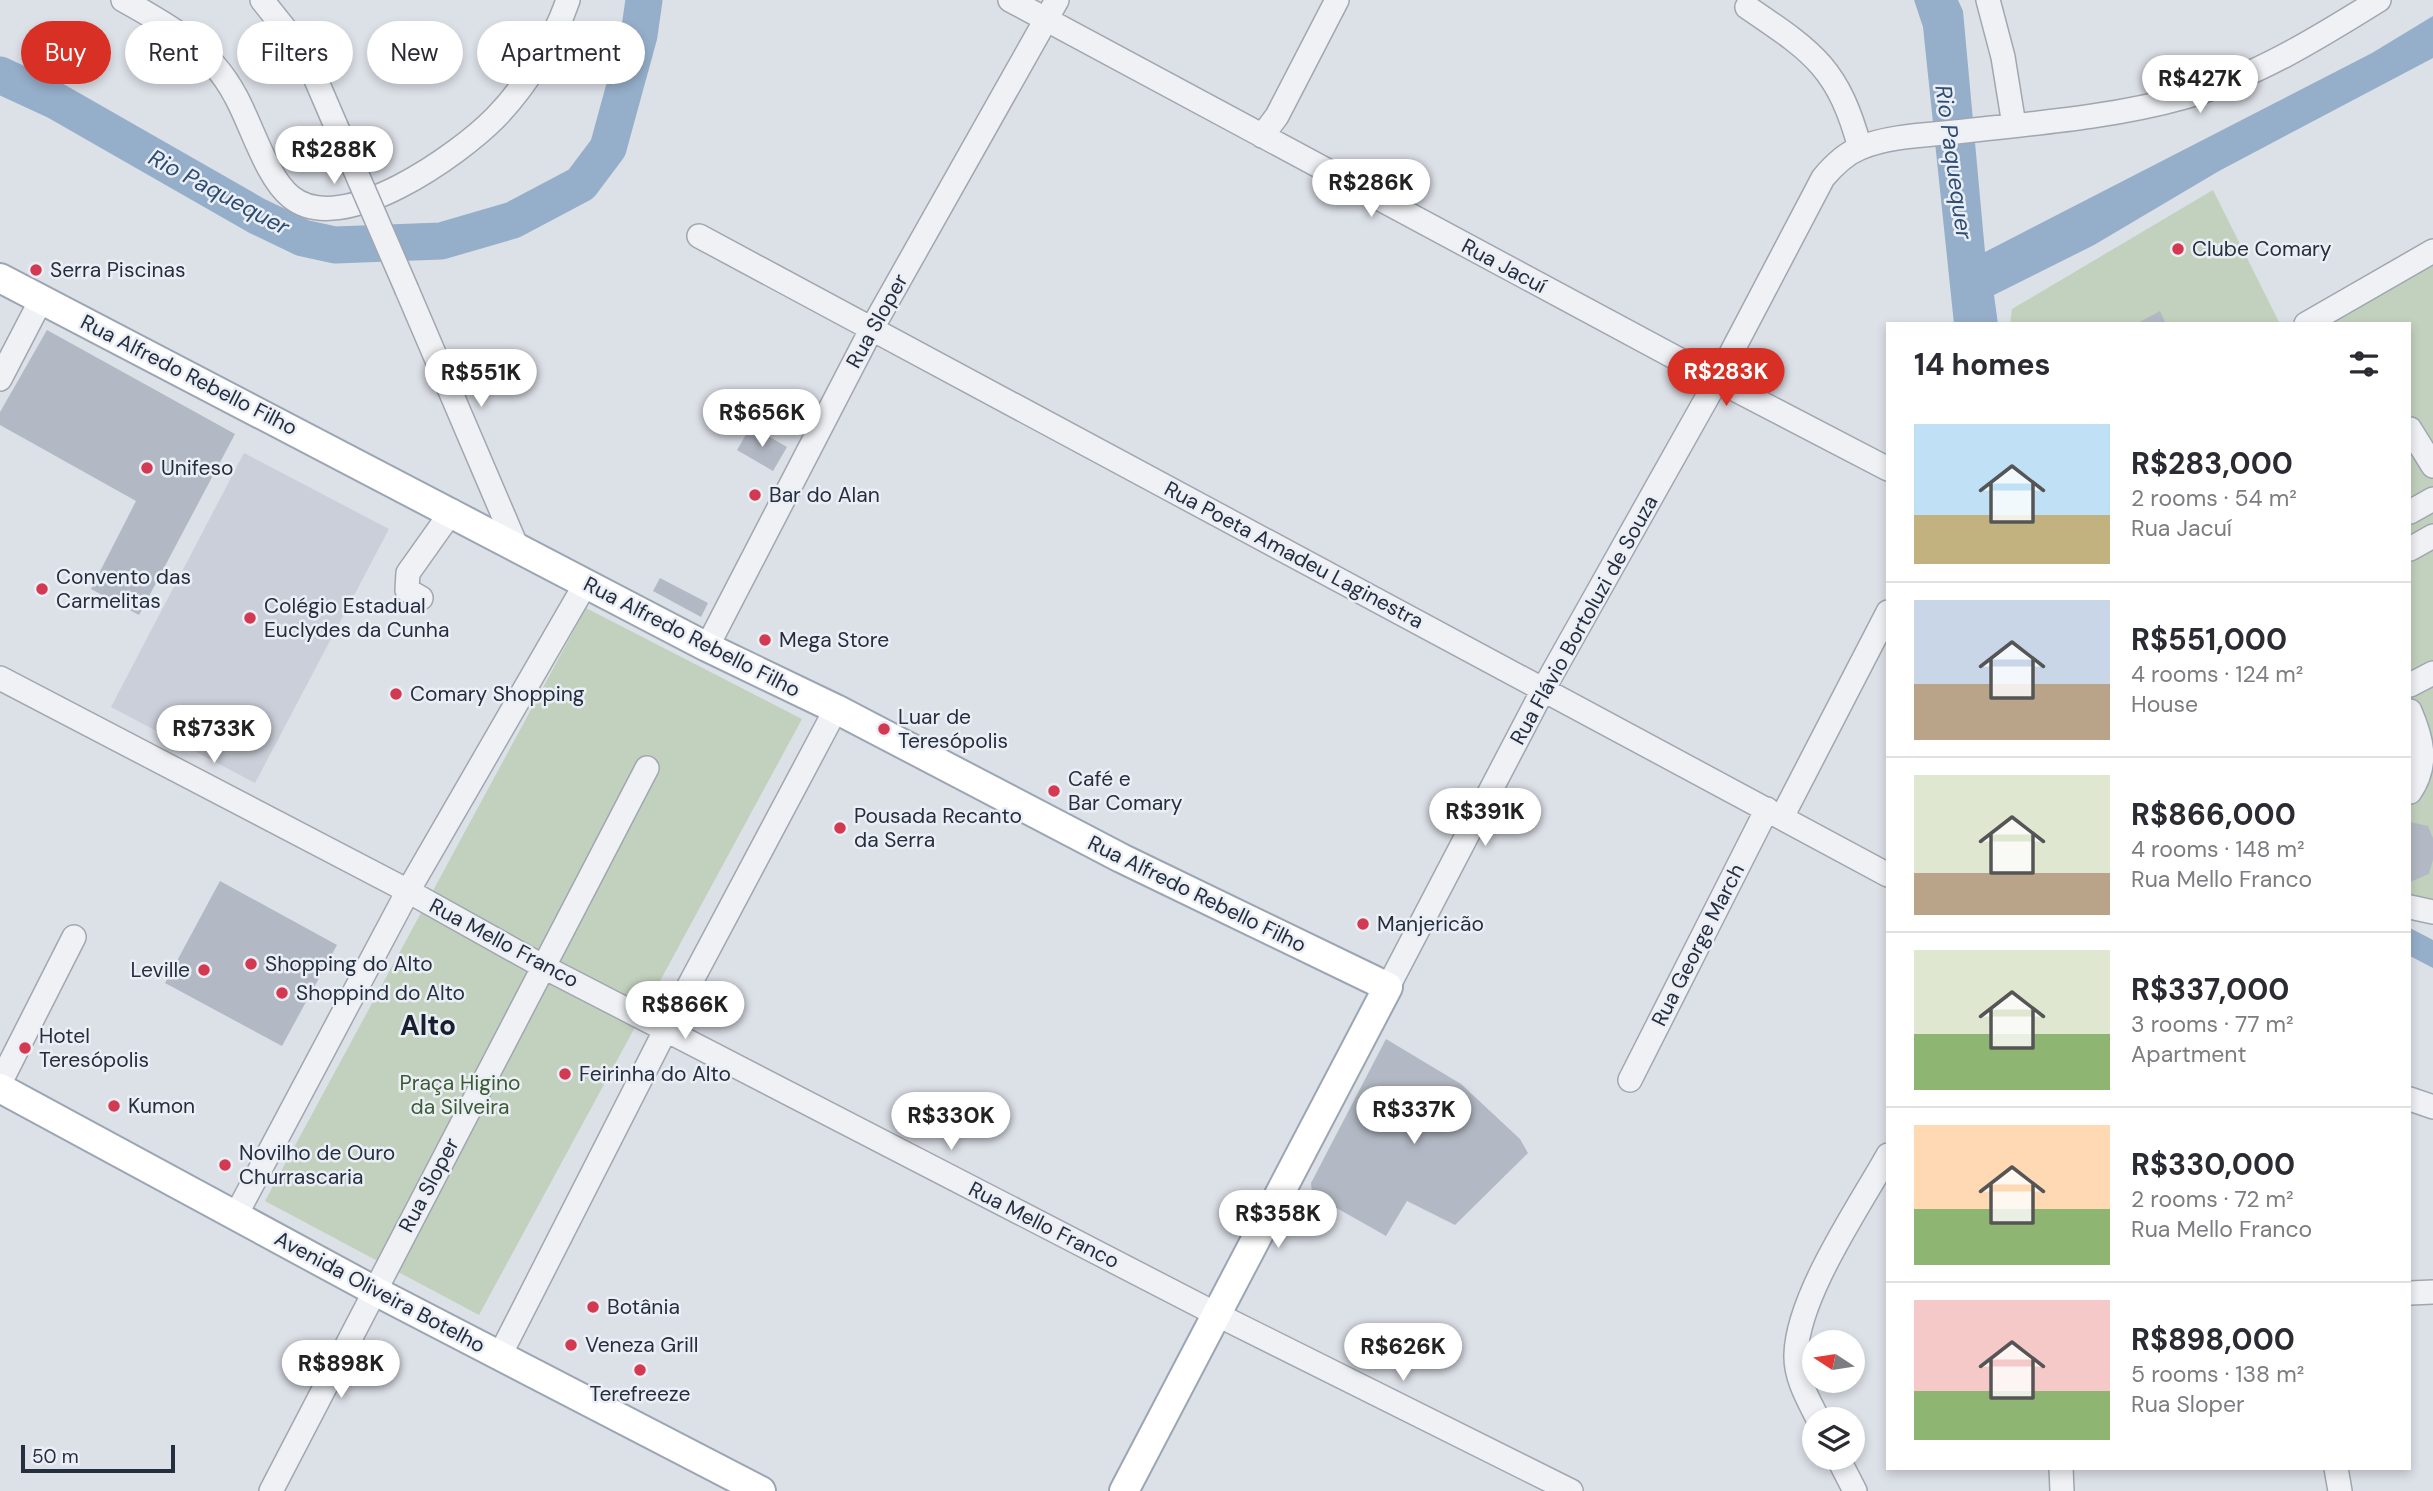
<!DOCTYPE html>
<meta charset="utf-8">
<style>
:root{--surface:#fff;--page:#f2f2f3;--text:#2b2b33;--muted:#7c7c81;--line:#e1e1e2;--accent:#d93025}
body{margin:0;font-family:"DM Sans",sans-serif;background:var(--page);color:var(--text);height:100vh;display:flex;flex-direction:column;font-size:26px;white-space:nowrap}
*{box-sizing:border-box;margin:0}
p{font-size:23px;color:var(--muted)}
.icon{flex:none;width:38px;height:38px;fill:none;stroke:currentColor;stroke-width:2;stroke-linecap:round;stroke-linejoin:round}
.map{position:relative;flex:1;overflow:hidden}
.drawer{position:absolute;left:1886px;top:322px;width:525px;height:1148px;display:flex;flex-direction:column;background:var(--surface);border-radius:0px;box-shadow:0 4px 10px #0003}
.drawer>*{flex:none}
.banner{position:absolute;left:21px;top:21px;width:665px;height:63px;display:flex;gap:14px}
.needle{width:46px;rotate:282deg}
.controls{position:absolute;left:1802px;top:1330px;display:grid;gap:14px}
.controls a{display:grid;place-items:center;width:63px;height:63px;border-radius:50%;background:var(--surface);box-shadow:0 4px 10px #0003;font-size:35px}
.scale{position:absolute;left:21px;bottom:18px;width:154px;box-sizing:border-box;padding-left:7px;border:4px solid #252e3e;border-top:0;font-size:19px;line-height:24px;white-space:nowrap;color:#252e3e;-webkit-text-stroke:5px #ebeff5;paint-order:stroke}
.price{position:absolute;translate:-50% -60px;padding:0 16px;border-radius:24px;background:#fff;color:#222;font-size:23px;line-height:46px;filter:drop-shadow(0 2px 4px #0008)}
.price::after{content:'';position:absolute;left:50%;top:42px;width:21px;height:16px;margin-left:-10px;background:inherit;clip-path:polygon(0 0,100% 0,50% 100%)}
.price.selected{background:var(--accent);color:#fff}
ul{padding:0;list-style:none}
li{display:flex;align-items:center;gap:21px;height:175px;padding:0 28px}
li+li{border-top:2px solid var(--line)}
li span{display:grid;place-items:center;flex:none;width:196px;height:140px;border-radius:0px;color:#555}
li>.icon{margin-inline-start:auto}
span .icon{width:84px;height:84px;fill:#fffc;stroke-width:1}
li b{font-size:30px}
h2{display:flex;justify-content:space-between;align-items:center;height:84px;padding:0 28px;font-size:30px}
.pill{padding:0 24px;border-radius:32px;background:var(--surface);box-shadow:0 4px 10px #0003;font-size:24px;line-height:63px}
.pill.selected{background:var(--accent);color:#fff}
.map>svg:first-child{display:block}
.built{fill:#cacfd9}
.green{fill:#c2d1bd}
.water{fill:#95aec9}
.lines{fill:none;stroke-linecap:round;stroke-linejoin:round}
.river{stroke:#95aec9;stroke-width:37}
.building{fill:#b3b9c4}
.minor-casing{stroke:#a1a7b1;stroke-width:26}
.major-casing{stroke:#9ba5b3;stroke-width:32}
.minor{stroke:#eff1f5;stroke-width:23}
.major{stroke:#fff;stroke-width:28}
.minor-bridge-casing{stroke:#a1a7b1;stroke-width:26;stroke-linecap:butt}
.minor-bridge{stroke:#eff1f5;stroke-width:23}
.poi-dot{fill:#d33a51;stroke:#ebeff5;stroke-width:2.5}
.labels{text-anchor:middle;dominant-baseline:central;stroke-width:5;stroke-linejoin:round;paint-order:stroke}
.poi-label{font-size:21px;fill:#252e3e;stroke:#ebeff5;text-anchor:start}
.street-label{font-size:21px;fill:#252e3e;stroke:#ebeff5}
.park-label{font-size:21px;fill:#3a5a32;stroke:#ebeff5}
.water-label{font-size:23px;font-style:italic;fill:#2e4d73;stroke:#ebeff5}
.district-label{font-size:28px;font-weight:bold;fill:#181f2e;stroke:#ebeff5}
</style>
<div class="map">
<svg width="2433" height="1491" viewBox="0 0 2433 1491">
<rect width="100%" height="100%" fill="#dce0e7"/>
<!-- built -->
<path class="built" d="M244,453L389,529L255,783L111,707Z"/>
<!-- green -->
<path class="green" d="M2213,190L2280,324H2010L2012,309Z
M2433,251V924L2410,917V324H2303Z
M586,608L802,719L479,1315L265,1201Z"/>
<!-- water -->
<path class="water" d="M1914,0H1958L1963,11L1985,252L2372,53L2433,16V58L2219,171L2094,245L1994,295L1998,324H1954L1923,27Z
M2410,928L2433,940V968L2410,956Z"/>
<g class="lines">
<!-- river -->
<path class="river" d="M0,75L56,101L257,216L303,238L335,245L441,241L513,220L581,184L608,148L639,35L644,0"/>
</g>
<!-- building -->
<path class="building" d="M2160,311L2166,324H2136Z
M47,330L235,434L139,615L91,589L136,501L0,425V412Z
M751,426L787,447L773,471L737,450Z
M660,578L708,603L701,617L653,591Z
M2410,822L2428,826L2433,838V860L2429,874L2410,882Z
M220,881L337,945L282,1046L165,983Z
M1386,1039L1461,1084L1520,1139L1528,1153L1455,1225L1407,1201L1386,1236L1312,1194L1311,1183Z"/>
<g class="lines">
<defs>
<path id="minor" d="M123,0C168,25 210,48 235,95C251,123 266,177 291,197C342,239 460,154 496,117C526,86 554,41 568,0
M262,0L305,54L336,126
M1010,0L1717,380L1888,469
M1988,0L2003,57L2014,125
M1747,7C1813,52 1838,67 1860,148
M1262,136L1277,116L1337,0
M699,236L1888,875
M407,290L516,545
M2306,324L2433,251
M0,379L41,300
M2410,429L2433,466
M2410,512L2433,499
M2410,549L2433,536
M421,598L407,590L408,573L452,511
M707,647L871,330L1057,0
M0,678L408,891L544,967L1216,1314L1571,1491
M2410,685L2433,673
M2410,711C2422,739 2429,764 2410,792
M1782,817L1888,612
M2410,907L2433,912
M1388,987L1544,688L1717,380L1823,178C1833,166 1845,154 1860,148C1891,135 1932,135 1965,131C2037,123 2114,117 2185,97C2255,77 2318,38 2379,0
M1630,1080L1767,809
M0,1083L74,937
M2410,1099L2433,1107
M236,1215L408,891L586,583
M2410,1293L2433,1292
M500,1355L666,1029L836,709
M1818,1419C1808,1399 1795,1377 1796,1354C1798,1295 1859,1207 1888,1155
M1838,1458L1855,1491
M2061,1468L2062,1491
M2336,1468L2340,1491
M271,1491L647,768"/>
<path id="major" d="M0,278L707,647L836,709L1121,858L1388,987L1124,1491
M0,1088L373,1290L761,1491"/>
</defs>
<!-- minor casing -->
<use href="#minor" class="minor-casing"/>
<!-- major casing -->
<use href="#major" class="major-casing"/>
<!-- minor -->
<use href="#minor" class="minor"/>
<!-- major -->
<use href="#major" class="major"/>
<defs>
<path id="minor-bridge" d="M336,126L407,290"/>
</defs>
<!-- minor-bridge casing -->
<use href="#minor-bridge" class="minor-bridge-casing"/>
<!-- minor-bridge -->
<use href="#minor-bridge" class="minor-bridge"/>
</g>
<!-- markers -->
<g class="poi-dot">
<circle cx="2178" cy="249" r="7"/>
<circle cx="36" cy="270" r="7"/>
<circle cx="147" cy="468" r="7"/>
<circle cx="755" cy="495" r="7"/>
<circle cx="42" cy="589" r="7"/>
<circle cx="250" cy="618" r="7"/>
<circle cx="765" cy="640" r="7"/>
<circle cx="396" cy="694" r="7"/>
<circle cx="884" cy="729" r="7"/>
<circle cx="1054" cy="791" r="7"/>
<circle cx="840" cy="828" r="7"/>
<circle cx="1363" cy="924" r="7"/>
<circle cx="251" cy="964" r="7"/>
<circle cx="204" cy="970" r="7"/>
<circle cx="282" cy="993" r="7"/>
<circle cx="25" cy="1048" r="7"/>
<circle cx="565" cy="1074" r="7"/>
<circle cx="114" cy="1106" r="7"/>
<circle cx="225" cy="1165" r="7"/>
<circle cx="593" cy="1307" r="7"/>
<circle cx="571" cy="1345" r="7"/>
<circle cx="640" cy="1370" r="7"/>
</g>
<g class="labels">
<!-- poi labels -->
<g class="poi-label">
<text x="2192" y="249">Clube Comary</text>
<text x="50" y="270">Serra Piscinas</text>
<text x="161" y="468">Unifeso</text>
<text x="769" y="495">Bar do Alan</text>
<text x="56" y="577">Convento das<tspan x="56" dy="24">Carmelitas</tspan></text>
<text x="264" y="606">Colégio Estadual<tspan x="264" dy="24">Euclydes da Cunha</tspan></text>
<text x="779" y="640">Mega Store</text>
<text x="410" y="694">Comary Shopping</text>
<text x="898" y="717">Luar de<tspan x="898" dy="24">Teresópolis</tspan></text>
<text x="1068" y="779">Café e<tspan x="1068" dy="24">Bar Comary</tspan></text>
<text x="854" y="816">Pousada Recanto<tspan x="854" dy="24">da Serra</tspan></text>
<text x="1377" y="924">Manjericão</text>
<text x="265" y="964">Shopping do Alto</text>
<text x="190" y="970" text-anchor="end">Leville</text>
<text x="296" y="993">Shoppind do Alto</text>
<text x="39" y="1036">Hotel<tspan x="39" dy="24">Teresópolis</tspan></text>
<text x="579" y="1074">Feirinha do Alto</text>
<text x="128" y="1106">Kumon</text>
<text x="239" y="1153">Novilho de Ouro<tspan x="239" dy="24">Churrascaria</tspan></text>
<text x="607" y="1307">Botânia</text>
<text x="585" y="1345">Veneza Grill</text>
<text x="640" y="1394" text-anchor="middle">Terefreeze</text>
</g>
<!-- street labels -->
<g class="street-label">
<text transform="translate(1504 266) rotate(28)">Rua Jacuí</text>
<text transform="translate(877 321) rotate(-61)">Rua Sloper</text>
<text transform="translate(189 375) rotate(27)">Rua Alfredo Rebello Filho</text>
<text transform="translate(1294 555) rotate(28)">Rua Poeta Amadeu Laginestra</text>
<text transform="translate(1584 620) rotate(-61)">Rua Flávio Bortoluzi de Souza</text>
<text transform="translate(692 637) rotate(27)">Rua Alfredo Rebello Filho</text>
<text transform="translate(1197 894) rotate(26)">Rua Alfredo Rebello Filho</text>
<text transform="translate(504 943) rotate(28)">Rua Mello Franco</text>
<text transform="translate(1698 945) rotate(-63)">Rua George March</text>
<text transform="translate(429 1185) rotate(-62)">Rua Sloper</text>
<text transform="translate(1044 1225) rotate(27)">Rua Mello Franco</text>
<text transform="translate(380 1292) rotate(28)">Avenida Oliveira Botelho</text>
</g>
<!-- park labels -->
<g class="park-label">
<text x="460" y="1083">Praça Higino<tspan x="460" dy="24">da Silveira</tspan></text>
</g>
<!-- water labels -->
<g class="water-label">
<text transform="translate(1954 162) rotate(82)">Rio Paquequer</text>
<text transform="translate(219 192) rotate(28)">Rio Paquequer</text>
</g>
<!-- district labels -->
<g class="district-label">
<text x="428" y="1025">Alto</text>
</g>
</g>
</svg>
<div class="controls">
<a><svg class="needle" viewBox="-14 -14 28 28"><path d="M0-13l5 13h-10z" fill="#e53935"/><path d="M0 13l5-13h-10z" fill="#7c7c81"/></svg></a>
<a><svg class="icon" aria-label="layers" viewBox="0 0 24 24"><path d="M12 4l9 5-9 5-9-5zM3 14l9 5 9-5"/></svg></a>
</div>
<div class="scale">50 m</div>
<b class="price" style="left:2200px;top:115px">R$427K</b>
<b class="price" style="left:334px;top:186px">R$288K</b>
<b class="price" style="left:1371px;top:219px">R$286K</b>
<b class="price selected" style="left:1726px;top:408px">R$283K</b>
<b class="price" style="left:481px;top:409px">R$551K</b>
<b class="price" style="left:762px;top:449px">R$656K</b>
<b class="price" style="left:214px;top:765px">R$733K</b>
<b class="price" style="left:1485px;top:848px">R$391K</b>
<b class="price" style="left:685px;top:1041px">R$866K</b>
<b class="price" style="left:1414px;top:1146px">R$337K</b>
<b class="price" style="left:951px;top:1152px">R$330K</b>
<b class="price" style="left:1278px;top:1250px">R$358K</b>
<b class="price" style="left:1403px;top:1383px">R$626K</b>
<b class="price" style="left:341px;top:1400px">R$898K</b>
<div class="banner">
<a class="pill selected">Buy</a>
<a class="pill">Rent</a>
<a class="pill">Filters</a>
<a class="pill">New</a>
<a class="pill">Apartment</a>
</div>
<section class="drawer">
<h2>14 homes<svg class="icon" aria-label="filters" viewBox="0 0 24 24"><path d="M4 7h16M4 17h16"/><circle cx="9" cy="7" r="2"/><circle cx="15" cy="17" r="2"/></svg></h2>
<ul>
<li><span style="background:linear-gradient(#bfe0f5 65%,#c2b280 0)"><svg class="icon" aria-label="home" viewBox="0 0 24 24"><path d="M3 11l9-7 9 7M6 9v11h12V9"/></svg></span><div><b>R$283,000</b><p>2 rooms · 54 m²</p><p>Rua Jacuí</p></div></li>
<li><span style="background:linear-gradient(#c9d6e8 60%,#b9a48a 0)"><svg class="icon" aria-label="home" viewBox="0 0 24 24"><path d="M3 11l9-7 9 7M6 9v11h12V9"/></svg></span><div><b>R$551,000</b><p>4 rooms · 124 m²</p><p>House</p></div></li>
<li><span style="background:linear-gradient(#dfe7d0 70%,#b9a48a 0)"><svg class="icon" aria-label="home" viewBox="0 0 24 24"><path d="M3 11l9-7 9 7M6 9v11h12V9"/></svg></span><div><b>R$866,000</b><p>4 rooms · 148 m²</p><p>Rua Mello Franco</p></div></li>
<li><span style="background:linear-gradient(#dfe7d0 60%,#8fb573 0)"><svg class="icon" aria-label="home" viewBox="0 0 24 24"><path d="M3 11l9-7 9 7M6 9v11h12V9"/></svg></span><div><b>R$337,000</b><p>3 rooms · 77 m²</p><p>Apartment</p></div></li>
<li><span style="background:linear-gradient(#ffd9b3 60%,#8fb573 0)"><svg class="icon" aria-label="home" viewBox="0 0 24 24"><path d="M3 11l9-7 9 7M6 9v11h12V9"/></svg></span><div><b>R$330,000</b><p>2 rooms · 72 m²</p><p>Rua Mello Franco</p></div></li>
<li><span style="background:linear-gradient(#f6c9c9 65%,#8fb573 0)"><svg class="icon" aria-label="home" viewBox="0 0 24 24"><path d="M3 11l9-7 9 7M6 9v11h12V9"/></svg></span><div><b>R$898,000</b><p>5 rooms · 138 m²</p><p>Rua Sloper</p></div></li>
</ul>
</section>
</div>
